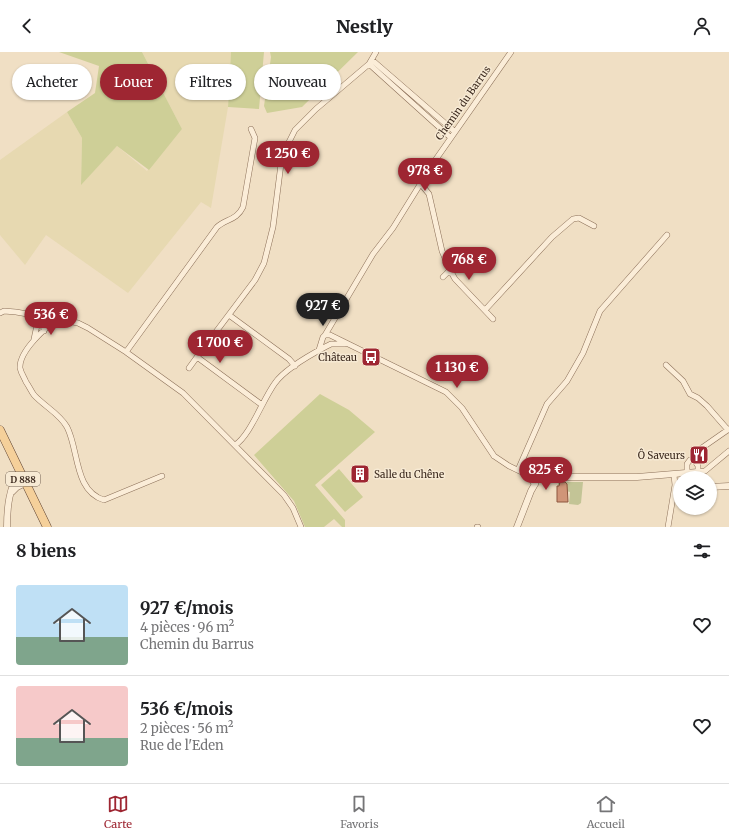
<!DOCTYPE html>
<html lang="fr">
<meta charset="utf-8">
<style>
:root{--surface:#fff;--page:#f6f6f6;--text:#202124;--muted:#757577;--line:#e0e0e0;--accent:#9e2632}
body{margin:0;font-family:Merriweather,serif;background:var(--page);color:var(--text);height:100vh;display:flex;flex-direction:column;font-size:15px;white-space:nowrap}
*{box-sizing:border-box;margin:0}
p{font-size:13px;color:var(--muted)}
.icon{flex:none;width:22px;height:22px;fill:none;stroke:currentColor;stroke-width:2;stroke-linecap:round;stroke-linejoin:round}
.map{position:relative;height:475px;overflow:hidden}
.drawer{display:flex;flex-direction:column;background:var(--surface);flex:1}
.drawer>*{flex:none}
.hud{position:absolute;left:12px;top:12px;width:400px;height:36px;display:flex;gap:8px}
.controls{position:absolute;left:673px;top:419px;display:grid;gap:8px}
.controls a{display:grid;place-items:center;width:44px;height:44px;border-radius:50%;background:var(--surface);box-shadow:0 1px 3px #0004;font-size:20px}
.price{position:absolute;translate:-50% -34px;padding:0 9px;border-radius:14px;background:var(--accent);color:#fff;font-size:13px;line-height:26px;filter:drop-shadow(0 1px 2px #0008)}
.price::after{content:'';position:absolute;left:50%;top:24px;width:12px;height:9px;margin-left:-6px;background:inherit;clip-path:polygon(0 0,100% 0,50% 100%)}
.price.on{background:#222;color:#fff}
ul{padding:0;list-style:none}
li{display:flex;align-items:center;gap:12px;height:100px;padding:0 16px}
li+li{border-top:1px solid var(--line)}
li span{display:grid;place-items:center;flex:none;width:112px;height:80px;border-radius:4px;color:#555}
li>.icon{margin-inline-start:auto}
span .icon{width:48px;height:48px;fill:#fffc;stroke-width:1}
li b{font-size:17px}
h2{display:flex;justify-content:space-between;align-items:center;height:48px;padding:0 16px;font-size:17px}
.chip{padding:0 14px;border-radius:18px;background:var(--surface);box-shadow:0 1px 3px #0004;font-size:14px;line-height:36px}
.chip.on{background:var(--accent);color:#fff}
header{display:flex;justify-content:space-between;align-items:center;height:52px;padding:0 16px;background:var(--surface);font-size:18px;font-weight:800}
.dock{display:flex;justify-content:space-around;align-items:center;height:56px;border-top:1px solid var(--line);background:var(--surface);font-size:11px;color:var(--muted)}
.dock a{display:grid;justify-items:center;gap:2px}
.dock .on{color:var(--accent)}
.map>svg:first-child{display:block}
.farmland{fill:#e7d9b1}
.green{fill:#cecf97}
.cemetery{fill:#c3c496}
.building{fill:#d09578;stroke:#8d563e}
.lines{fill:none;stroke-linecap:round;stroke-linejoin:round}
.minor-casing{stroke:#8c7059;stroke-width:6}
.tertiary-casing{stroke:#8c7059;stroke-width:7}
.primary-casing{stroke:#5a3e2e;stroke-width:9}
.minor{stroke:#fbedd8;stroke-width:5}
.tertiary{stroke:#fbedd8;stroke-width:6}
.primary{stroke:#f5d09a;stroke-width:8}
.labels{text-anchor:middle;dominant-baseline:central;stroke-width:3;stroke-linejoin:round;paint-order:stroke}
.shield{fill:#f7ead4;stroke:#736355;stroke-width:1}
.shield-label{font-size:9px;font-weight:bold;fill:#3b291e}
.street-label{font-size:10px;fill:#3b291e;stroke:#f7ead4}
.poi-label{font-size:10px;fill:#3b291e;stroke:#f7ead4;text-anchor:end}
</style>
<header><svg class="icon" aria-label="back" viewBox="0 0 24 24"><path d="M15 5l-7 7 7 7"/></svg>Nestly<svg class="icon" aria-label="person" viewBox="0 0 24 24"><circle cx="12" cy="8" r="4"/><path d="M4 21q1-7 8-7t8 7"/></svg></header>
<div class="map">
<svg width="729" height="475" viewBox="0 0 729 475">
<rect width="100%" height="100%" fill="#f0dfc4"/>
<!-- farmland -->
<path class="farmland" d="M142,0H231L228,55L211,156L201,150L128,241L46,183L25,213L0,183V108L67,60L82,86L81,132L117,94L147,119L182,77Z"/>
<!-- green -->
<path class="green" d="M59,0H142L182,77L149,118L117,94L81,133L82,86L67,60L95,41L99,14Z
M231,0H264L259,57L228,55Z
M270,0H358L302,55L267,61L264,54L271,5Z
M320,342L349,358L375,380L315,433L345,468V475H342L334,467L324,475H305L294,449L254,403Z
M339,417L363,445L345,460L321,433Z"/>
<!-- cemetery -->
<path class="cemetery" d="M558,430H583L581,451L578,453L569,452L570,440L566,439L567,431L561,430L558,434Z"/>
<!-- building -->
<path class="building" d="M560,430H565L567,432L568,450H557V434H559Z"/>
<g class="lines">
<defs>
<path id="minor" d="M372,8L454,79
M369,12L450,85
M420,131L429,142L442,199L450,218
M443,225L450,218L455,227L493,267
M485,258L552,185L573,167L579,166L594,174
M0,261L4,259L16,260L78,271L88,276L126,300L183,341L284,443L293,456L301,475
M229,263L289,307L295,314
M41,264L43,268L44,279
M58,267C46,275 19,299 20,316C21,321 24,325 26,330C29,334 31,339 34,343C44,354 60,362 67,375C79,398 74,439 104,448L162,424
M325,283L373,202L393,176L434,110L511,0
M34,287L39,264
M319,298L323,285L325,283H330L446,340L462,356L494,404L509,414L534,426
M126,300L217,175C226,167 237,168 243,155L255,86L251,77
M666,313L683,329L690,342L698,346L707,354L728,378
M189,316L197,305
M262,353L197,305L255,228L264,211L273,175L282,104L295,78L316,57L369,12L376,0
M235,393C250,384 263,347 275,331C285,317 310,303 325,295L331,292H345
M693,408L696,400L729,377
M518,418L547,352L567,329L583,301L600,259L667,183
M687,421V412L690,408L695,409L698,414V420L705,419L729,399
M477,475H478
M668,475L675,433L674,423"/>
<path id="tertiary" d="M542,427L551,425H637L698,420L700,426
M535,432L533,429L535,425L538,424L542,427
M710,435L729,434
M12,440L17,435L25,431
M7,475C7,455 9,436 20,419
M517,475L531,439L535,432"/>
<path id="primary" d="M0,378L47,475"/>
</defs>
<!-- minor casing -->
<use href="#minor" class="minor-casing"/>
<!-- tertiary casing -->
<use href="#tertiary" class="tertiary-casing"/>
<!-- primary casing -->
<use href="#primary" class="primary-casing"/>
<!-- minor -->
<use href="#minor" class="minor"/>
<!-- tertiary -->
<use href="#tertiary" class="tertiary"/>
<!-- primary -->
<use href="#primary" class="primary"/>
</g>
<!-- icons -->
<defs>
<symbol id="bus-square" viewBox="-11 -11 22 22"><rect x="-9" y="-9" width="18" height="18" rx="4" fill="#9e2632" stroke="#f7ead4"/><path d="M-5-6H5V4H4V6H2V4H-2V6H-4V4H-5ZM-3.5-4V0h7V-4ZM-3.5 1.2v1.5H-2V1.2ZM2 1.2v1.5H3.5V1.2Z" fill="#fff"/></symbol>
<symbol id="restaurant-square" viewBox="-11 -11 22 22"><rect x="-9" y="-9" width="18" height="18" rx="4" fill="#9e2632" stroke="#f7ead4"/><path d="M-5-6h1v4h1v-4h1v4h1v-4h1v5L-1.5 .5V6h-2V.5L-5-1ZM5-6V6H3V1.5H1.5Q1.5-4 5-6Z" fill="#fff"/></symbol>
<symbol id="building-square" viewBox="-11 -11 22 22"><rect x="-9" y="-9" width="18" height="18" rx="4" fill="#9e2632" stroke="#f7ead4"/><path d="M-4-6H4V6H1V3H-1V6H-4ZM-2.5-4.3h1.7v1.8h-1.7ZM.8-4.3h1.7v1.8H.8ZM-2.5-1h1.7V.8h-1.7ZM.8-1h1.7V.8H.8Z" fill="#fff"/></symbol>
</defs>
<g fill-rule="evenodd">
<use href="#bus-square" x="360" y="294" width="22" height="22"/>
<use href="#restaurant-square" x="688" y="392" width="22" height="22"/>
<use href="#building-square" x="349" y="411" width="22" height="22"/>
</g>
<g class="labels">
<!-- shield labels -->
<rect class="shield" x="6" y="420" width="34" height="14" rx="3"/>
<g class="shield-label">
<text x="23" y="427">D 888</text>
</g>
<!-- street labels -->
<g class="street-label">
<text transform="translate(463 51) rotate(-55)">Chemin du Barrus</text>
</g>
<!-- poi labels -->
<g class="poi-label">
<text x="357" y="305">Château</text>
<text x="685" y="403">Ô Saveurs</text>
<text x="374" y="422" text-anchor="start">Salle du Chêne</text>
</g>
</g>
</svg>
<div class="controls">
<a><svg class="icon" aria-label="layers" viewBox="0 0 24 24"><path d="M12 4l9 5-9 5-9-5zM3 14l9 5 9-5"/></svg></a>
</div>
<b class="price" style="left:288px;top:123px">1 250 €</b>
<b class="price" style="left:425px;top:140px">978 €</b>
<b class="price" style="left:469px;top:229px">768 €</b>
<b class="price on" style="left:323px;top:275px">927 €</b>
<b class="price" style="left:51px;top:284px">536 €</b>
<b class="price" style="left:220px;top:312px">1 700 €</b>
<b class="price" style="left:457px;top:337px">1 130 €</b>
<b class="price" style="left:546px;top:439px">825 €</b>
<div class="hud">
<a class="chip">Acheter</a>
<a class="chip on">Louer</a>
<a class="chip">Filtres</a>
<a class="chip">Nouveau</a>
</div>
</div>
<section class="drawer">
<h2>8 biens<svg class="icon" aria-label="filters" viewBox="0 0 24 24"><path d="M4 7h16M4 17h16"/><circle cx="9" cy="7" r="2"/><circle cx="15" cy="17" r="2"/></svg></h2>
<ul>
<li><span style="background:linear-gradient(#bfe0f5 65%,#7fa58c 0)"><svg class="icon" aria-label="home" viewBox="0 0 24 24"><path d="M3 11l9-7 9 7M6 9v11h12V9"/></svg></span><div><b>927 €/mois</b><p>4 pièces · 96 m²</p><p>Chemin du Barrus</p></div><svg class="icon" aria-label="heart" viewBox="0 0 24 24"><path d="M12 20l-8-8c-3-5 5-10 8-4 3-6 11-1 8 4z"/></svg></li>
<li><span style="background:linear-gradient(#f6c9c9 65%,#7fa58c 0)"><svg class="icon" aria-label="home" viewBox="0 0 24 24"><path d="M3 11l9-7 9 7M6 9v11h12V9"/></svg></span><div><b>536 €/mois</b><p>2 pièces · 56 m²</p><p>Rue de l'Eden</p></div><svg class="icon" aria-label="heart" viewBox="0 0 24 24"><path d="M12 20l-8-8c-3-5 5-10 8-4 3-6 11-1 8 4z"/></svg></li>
</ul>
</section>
<nav class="dock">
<a class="on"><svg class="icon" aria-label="map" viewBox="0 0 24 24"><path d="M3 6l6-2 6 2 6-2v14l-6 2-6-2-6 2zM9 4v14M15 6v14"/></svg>Carte</a>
<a><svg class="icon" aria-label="saved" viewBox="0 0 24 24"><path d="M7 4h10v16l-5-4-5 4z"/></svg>Favoris</a>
<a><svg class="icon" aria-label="home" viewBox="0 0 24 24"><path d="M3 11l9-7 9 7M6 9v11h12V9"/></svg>Accueil</a>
</nav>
